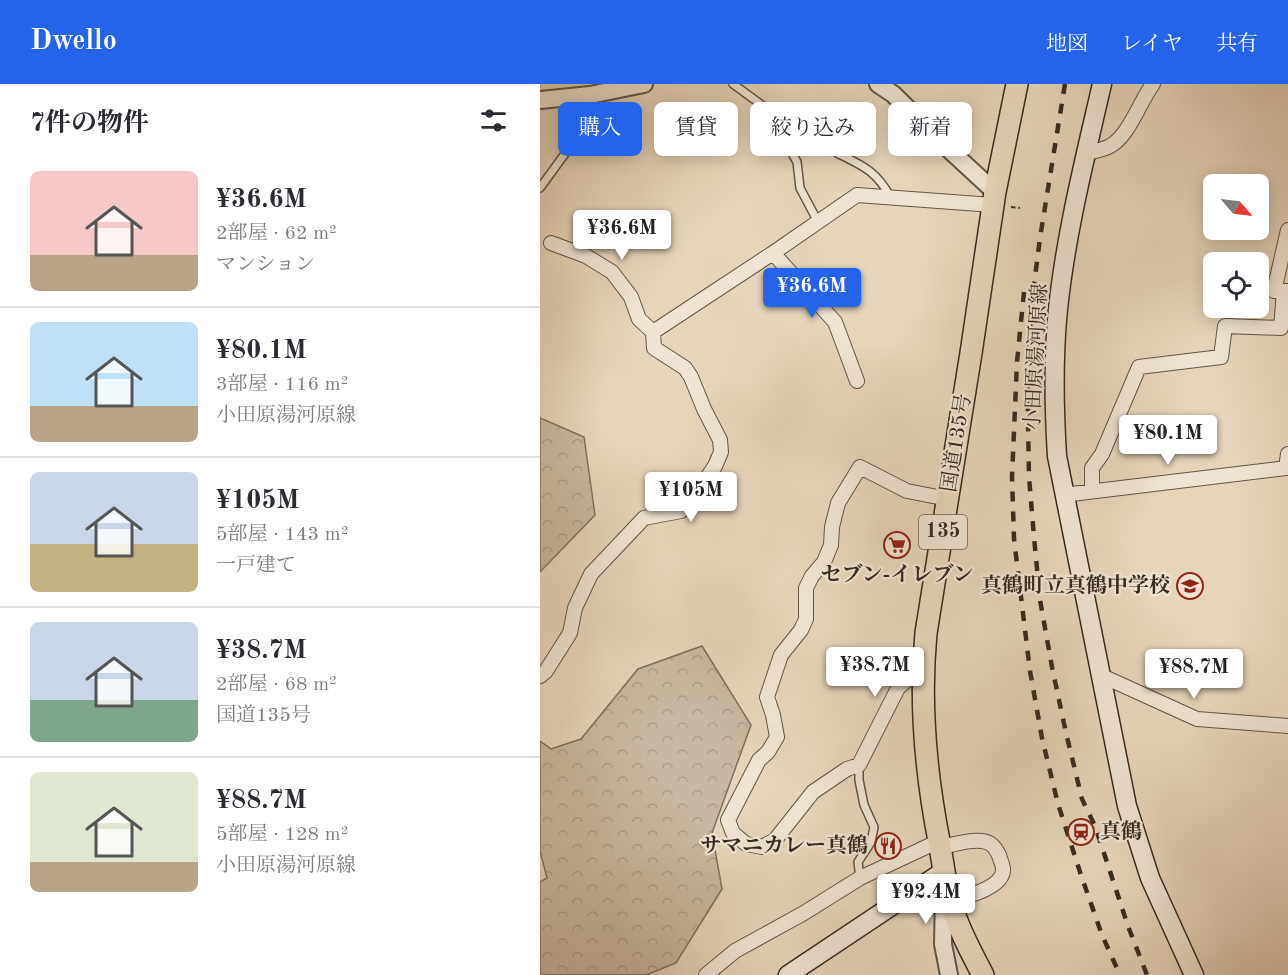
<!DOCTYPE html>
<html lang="ja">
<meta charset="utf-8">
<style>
:root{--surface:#fff;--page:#f2f2f3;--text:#2b2b33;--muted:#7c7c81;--line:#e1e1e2;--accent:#2563eb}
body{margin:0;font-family:"Old Standard TT","Noto Serif JP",serif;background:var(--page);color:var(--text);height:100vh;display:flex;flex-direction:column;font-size:22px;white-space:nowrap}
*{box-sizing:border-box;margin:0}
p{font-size:20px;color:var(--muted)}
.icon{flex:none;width:33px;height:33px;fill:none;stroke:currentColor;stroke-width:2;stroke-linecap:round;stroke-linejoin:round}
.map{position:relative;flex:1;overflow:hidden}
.sheet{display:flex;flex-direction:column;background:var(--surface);width:540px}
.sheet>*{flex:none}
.top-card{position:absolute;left:18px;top:18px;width:570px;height:54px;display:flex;gap:12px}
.needle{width:39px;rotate:118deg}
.tools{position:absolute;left:663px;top:90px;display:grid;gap:12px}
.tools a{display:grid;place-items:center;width:66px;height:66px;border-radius:9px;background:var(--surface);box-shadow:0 3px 15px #0003;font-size:30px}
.price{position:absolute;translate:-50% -51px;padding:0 14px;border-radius:6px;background:#fff;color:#222;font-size:20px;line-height:39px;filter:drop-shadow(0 2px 3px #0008)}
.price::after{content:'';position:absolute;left:50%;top:36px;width:18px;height:14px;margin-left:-9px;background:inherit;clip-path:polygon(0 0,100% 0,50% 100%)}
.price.active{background:var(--accent);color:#fff}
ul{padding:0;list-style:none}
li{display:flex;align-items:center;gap:18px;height:150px;padding:0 30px}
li+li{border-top:2px solid var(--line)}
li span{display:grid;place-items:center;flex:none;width:168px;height:120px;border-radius:9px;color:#555}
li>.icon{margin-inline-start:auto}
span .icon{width:72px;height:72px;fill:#fffc;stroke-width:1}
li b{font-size:26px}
h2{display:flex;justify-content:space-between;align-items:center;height:72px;padding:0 30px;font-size:26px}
.chip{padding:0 21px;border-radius:9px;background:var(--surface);box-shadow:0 3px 15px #0003;font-size:21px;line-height:54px}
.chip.active{background:var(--accent);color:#fff}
header{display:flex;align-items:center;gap:36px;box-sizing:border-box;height:84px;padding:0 30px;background:var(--accent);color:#fff}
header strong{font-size:28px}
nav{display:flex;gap:33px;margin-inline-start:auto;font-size:21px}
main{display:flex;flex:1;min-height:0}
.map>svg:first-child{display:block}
.forest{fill:url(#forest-crowns);stroke:#7f7262;stroke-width:1.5}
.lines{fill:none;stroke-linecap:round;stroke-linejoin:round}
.service-casing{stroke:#625649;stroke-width:10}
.minor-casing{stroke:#625649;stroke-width:16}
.tertiary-casing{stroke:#625649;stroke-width:20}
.secondary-casing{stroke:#362b23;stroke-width:21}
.trunk-casing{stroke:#362b23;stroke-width:24}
.path{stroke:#362b23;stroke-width:2;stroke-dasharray:4.5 3;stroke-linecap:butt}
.service{stroke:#efe4d3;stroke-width:7}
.minor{stroke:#efe4d3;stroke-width:14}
.tertiary{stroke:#efe4d3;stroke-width:16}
.secondary{stroke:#efe4d3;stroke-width:18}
.trunk{stroke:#e6d5bb;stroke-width:21}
.rail{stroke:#362b23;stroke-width:4.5;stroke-dasharray:10 10;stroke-linecap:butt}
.labels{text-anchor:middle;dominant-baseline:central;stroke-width:4.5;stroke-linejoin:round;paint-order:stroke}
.shield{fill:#efe4d3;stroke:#6e6258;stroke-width:1.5}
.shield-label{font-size:20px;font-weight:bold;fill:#362b23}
.street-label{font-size:21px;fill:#362b23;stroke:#efe4d3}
.poi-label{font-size:21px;font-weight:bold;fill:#362b23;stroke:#efe4d3;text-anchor:end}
</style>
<header>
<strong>Dwello</strong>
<nav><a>地図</a><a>レイヤ</a><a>共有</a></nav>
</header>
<main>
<section class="sheet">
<h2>7件の物件<svg class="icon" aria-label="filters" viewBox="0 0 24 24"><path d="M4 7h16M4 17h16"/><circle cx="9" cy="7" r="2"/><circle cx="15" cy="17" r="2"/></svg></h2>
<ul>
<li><span style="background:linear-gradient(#f6c9c9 70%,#b9a48a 0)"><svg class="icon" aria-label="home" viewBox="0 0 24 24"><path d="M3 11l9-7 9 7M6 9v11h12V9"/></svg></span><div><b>¥36.6M</b><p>2部屋 · 62 m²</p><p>マンション</p></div></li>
<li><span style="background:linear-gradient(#bfe0f5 70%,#b9a48a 0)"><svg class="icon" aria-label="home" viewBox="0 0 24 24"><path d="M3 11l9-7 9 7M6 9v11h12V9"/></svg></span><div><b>¥80.1M</b><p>3部屋 · 116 m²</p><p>小田原湯河原線</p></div></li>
<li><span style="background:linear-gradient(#c9d6e8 60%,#c2b280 0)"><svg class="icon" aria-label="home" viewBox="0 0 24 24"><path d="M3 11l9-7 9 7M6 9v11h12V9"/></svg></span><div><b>¥105M</b><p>5部屋 · 143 m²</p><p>一戸建て</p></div></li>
<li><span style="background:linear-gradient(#c9d6e8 65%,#7fa58c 0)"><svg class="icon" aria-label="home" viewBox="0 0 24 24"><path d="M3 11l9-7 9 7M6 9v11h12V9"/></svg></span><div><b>¥38.7M</b><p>2部屋 · 68 m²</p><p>国道135号</p></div></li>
<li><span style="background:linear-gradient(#dfe7d0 75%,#b9a48a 0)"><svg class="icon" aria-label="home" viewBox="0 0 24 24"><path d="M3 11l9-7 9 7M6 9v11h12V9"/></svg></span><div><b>¥88.7M</b><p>5部屋 · 128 m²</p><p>小田原湯河原線</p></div></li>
</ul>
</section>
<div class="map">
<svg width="748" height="891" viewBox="0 0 748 891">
<defs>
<pattern id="forest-crowns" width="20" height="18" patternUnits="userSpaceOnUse" patternTransform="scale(1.5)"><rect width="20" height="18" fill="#c8b8a1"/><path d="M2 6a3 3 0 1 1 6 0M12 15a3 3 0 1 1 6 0" fill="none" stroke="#ac9e8a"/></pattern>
</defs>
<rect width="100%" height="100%" fill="#e6d5bb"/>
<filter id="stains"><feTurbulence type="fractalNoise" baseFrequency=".00333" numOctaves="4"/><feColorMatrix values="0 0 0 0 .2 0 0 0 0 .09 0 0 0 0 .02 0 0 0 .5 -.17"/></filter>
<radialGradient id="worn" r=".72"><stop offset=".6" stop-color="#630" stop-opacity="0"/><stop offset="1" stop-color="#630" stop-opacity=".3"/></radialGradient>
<!-- forest -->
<path class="forest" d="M0,334L44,353L55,431L0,488Z
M162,562L211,641L172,749L182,805L136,879L106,891H0V798L7,794L0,767V657L11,665L41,655L98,585Z"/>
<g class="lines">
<defs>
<path id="service" d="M193,0L230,27L239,46L257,78L260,104L278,138
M297,69C323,82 335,86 350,112
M0,104L43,45L51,26L50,11
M319,681V696L324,721L334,743L331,758L318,778L320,794"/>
<path id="minor" d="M547,69C554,67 563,66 570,62C589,52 600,17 613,0
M748,146L734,207H748
M11,159L46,172L72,188L91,213L99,235L113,248
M233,169L295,238L317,297
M552,407V384L562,370L599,283L681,273L685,242L741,244L744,207
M523,411L746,384L748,370
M560,591L657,635L748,642
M0,592L6,587L30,549L35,524L51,490L104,434L141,427L150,419L175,382L181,368L180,356L164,325L151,293L145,284L114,264L113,248L233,169L317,111L453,121
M383,593H370L358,604L319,681L307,685L273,708L235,756L222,763L206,760L193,749L188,736L219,676L228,668L237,653L233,631L227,613L241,571L261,546L266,535V504L272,492L284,478L291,461L292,443L298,419L320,383L367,407L408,415
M400,763C413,761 429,755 442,757C451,758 455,763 459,771C460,775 463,781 463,785C464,804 425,813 410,817
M166,891L195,867L264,829L320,794L399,757"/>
<path id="tertiary" d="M338,0L353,10L415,71L455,108
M0,16L50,11L104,0
M404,809L403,860L409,891"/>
<path id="secondary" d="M562,0C545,74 526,149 518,225C513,274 514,323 517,372L587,722L610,794L654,891
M248,891L404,787"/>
<path id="trunk" d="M443,891C431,868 417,842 410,816C405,798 403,780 400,762C386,692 379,621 386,549L431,269L455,108L477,0"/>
</defs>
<!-- service casing -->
<use href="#service" class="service-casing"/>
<!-- minor casing -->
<use href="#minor" class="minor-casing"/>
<!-- tertiary casing -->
<use href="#tertiary" class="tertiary-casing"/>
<!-- secondary casing -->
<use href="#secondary" class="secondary-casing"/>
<!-- trunk casing -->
<use href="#trunk" class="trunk-casing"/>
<!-- path -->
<path class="path" d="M471,123L480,124"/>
<!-- service -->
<use href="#service" class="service"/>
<!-- minor -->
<use href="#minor" class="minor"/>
<!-- tertiary -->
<use href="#tertiary" class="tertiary"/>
<!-- secondary -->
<use href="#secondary" class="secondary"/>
<!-- trunk -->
<use href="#trunk" class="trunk"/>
<!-- rail -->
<path class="rail" d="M525,0L500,154L492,216L488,278V338L489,393L494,453L500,516L512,583L526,649L542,715L555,742L588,842L607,891
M484,208L477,278L472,393L474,455L490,587L502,654L518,720L541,791L562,851L580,891"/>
</g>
<!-- icons -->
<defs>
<symbol id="supermarket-ring" viewBox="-11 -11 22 22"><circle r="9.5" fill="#efe4d3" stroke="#8f2418" stroke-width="1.5"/><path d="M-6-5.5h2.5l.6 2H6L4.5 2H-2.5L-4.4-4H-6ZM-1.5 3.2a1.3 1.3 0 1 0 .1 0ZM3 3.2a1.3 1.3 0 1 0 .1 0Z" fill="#8f2418"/></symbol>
<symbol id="school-ring" viewBox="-11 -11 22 22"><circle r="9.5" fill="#efe4d3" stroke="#8f2418" stroke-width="1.5"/><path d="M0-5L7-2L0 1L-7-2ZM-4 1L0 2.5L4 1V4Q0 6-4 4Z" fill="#8f2418"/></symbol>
<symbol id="station-ring" viewBox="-11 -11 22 22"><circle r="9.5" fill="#efe4d3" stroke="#8f2418" stroke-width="1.5"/><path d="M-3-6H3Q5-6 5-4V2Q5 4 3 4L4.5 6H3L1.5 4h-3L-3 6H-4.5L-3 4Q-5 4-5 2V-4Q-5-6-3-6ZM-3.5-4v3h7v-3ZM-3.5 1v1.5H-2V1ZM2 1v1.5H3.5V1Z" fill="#8f2418"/></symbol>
<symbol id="restaurant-ring" viewBox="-11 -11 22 22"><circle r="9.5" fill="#efe4d3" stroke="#8f2418" stroke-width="1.5"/><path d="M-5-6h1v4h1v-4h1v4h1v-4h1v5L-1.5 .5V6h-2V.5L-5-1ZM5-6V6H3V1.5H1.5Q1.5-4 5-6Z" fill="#8f2418"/></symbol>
</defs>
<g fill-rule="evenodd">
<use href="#supermarket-ring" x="342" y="446" width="30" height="30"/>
<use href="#school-ring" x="635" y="487" width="30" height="30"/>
<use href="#station-ring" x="526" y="733" width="30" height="30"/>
<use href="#restaurant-ring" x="333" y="747" width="30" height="30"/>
</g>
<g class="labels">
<!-- shield labels -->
<rect class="shield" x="379" y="431" width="48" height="34" rx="4.5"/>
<g class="shield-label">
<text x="403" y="448">135</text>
</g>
<!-- street labels -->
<g class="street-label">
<text transform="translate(497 273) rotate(-87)">小田原湯河原線</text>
<text transform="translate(417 359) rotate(-81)">国道135号</text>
</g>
<!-- poi labels -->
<g class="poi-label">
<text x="357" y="491" text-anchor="middle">セブン-イレブン</text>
<text x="630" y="502">真鶴町立真鶴中学校</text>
<text x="560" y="748" text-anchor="start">真鶴</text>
<text x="328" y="762">サマニカレー真鶴</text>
</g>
</g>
<rect width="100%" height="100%" filter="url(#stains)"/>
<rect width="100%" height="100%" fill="url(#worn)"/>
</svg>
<div class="tools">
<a><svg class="needle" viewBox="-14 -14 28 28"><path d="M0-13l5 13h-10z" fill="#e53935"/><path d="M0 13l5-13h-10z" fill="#7c7c81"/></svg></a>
<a><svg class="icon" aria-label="locate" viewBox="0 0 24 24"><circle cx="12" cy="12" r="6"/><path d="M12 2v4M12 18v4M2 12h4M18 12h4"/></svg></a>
</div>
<b class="price" style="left:82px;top:177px">¥36.6M</b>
<b class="price active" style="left:272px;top:235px">¥36.6M</b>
<b class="price" style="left:628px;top:382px">¥80.1M</b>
<b class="price" style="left:151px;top:439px">¥105M</b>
<b class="price" style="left:335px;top:614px">¥38.7M</b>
<b class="price" style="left:654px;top:616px">¥88.7M</b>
<b class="price" style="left:386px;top:841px">¥92.4M</b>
<div class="top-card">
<a class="chip active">購入</a>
<a class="chip">賃貸</a>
<a class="chip">絞り込み</a>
<a class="chip">新着</a>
</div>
</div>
</main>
